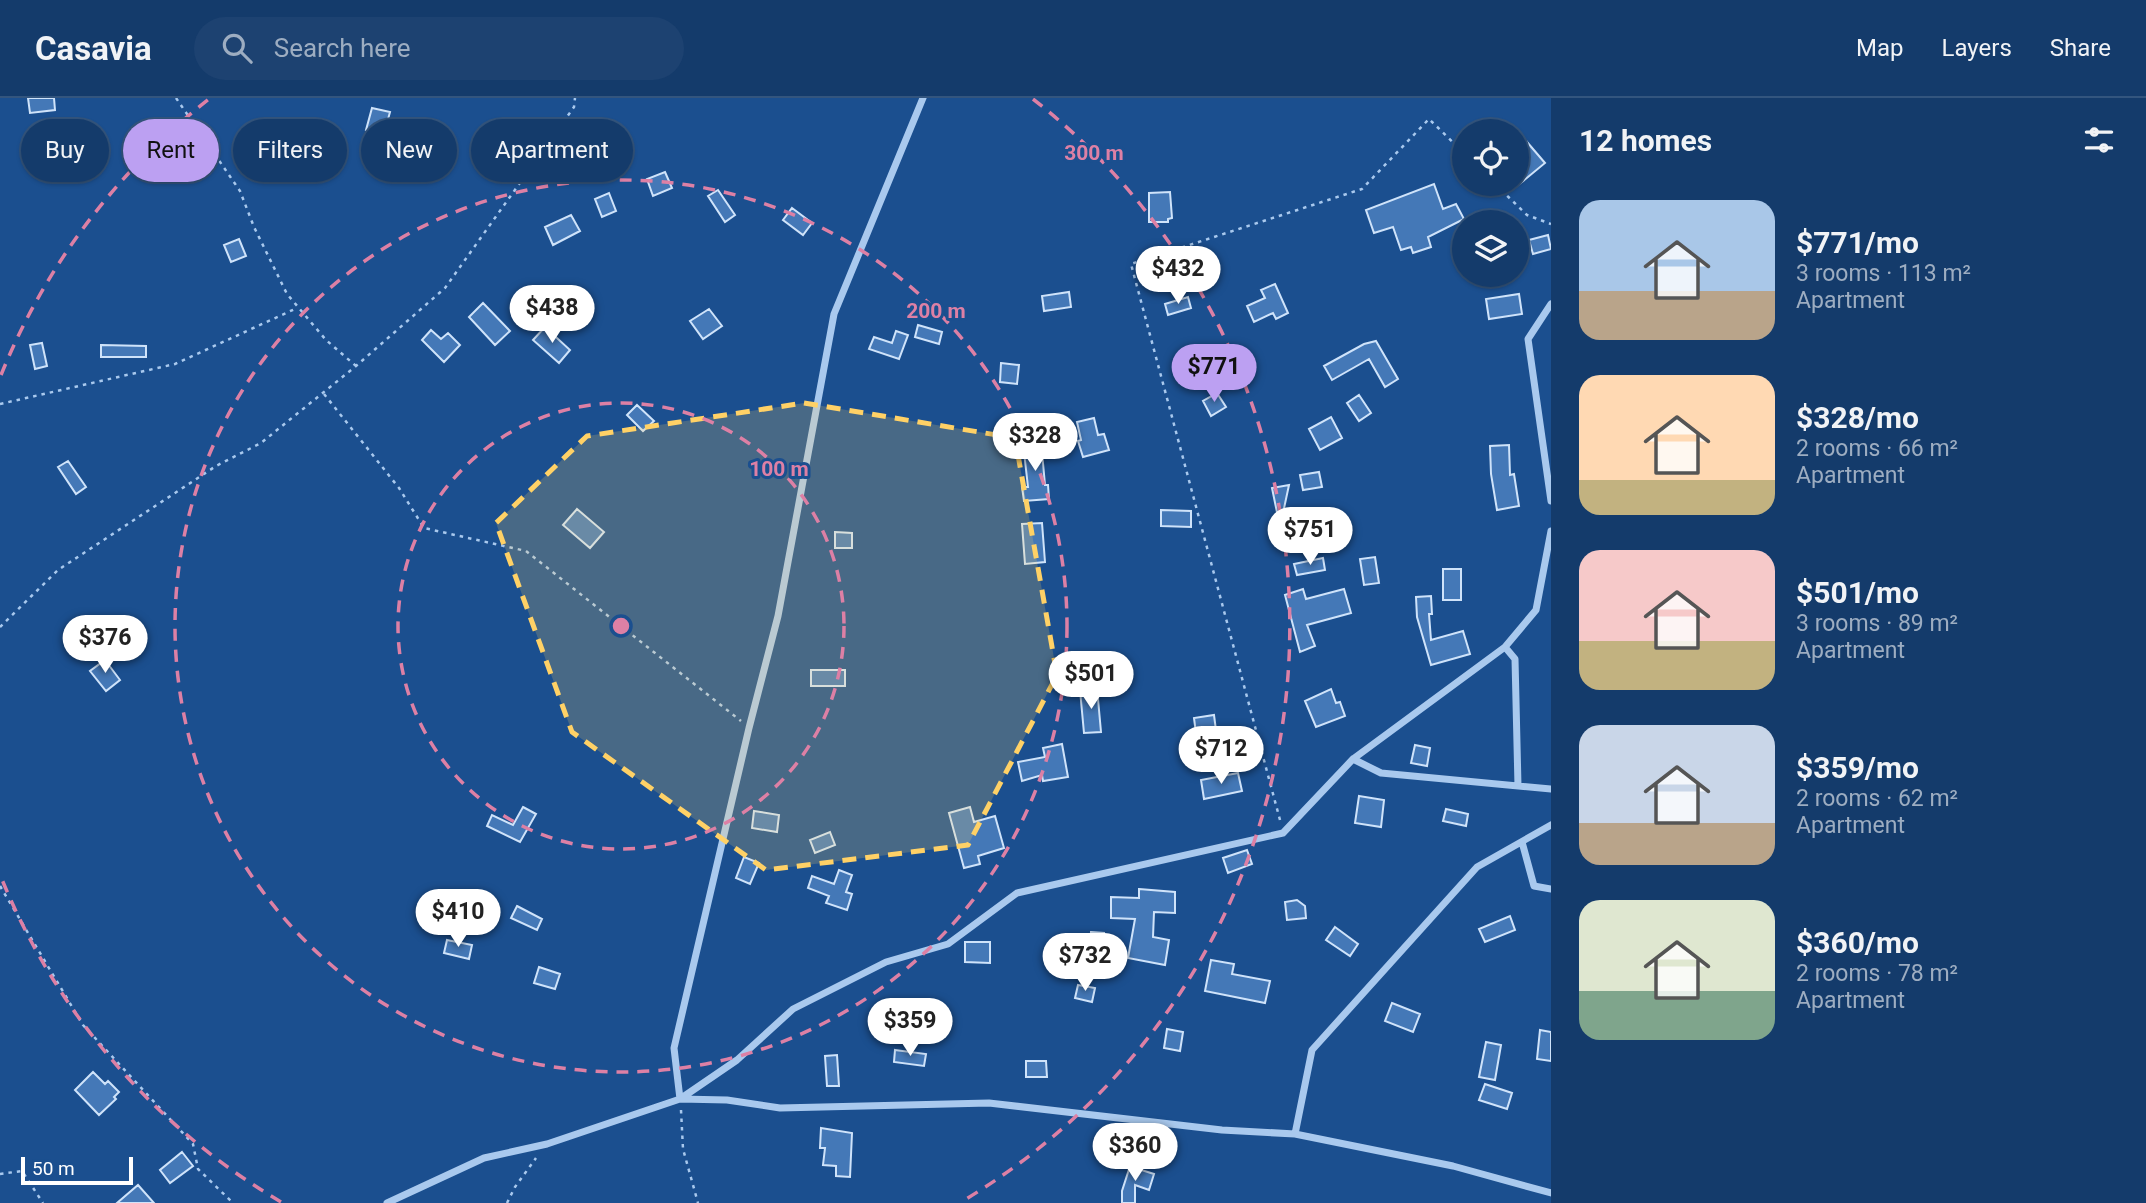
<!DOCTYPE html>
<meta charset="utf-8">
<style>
:root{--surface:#143b6b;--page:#1d4271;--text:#f1f3f6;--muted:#9dadc1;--line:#33557e;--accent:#bca0f2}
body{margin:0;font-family:Roboto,sans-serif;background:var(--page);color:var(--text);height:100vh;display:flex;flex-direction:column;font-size:26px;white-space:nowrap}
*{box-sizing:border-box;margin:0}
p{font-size:23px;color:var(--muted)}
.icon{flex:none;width:38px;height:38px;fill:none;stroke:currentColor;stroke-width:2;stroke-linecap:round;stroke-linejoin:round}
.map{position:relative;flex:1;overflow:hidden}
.sheet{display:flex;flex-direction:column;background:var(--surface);width:595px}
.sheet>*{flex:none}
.hud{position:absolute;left:21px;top:21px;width:665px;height:63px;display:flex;gap:14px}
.tools{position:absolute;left:1452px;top:21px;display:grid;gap:14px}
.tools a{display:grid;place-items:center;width:77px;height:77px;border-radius:50%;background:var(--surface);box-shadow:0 2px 5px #0004,0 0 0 2px var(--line);font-size:35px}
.scale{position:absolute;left:21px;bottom:18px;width:112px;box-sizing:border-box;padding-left:7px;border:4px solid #fff;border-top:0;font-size:19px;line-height:24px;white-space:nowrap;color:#fff;-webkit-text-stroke:5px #1b4f8f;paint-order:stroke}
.price{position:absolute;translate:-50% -60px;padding:0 16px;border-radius:24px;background:#fff;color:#222;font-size:23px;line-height:46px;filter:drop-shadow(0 2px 4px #0008)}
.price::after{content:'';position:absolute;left:50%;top:42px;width:21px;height:16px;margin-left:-10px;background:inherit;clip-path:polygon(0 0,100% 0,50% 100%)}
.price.current{background:var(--accent);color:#111}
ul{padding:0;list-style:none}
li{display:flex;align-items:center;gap:21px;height:175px;padding:0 28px}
li span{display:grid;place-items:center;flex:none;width:196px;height:140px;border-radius:21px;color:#555}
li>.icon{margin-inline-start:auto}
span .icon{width:84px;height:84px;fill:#fffc;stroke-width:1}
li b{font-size:30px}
h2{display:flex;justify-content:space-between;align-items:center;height:84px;padding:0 28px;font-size:30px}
.pill{padding:0 24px;border-radius:32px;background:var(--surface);box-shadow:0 2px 5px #0004,0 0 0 2px var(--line);font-size:24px;line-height:63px}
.pill.current{background:var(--accent);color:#111}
header{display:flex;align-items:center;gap:42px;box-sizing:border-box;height:98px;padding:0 35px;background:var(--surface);border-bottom:2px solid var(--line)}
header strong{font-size:33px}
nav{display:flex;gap:38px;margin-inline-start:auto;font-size:24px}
.search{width:490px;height:63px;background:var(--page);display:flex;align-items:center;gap:18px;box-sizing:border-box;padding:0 24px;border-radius:38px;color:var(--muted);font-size:26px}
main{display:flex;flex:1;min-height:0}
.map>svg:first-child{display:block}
.building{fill:#4478b7;stroke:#cfe3fa;stroke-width:2}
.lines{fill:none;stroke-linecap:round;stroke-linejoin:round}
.path{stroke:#a9c9ee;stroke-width:2.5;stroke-dasharray:3.5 5;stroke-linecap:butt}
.street{stroke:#a9c9ee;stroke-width:7}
.marked{fill:#ffd166;fill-opacity:0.2;stroke:#ffd166;stroke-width:5;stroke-dasharray:14 9;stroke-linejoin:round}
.ring{fill:none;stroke:#dd80a5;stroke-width:3.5;stroke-dasharray:12 9}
.centre{fill:#dd80a5;stroke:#1b4f8f;stroke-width:3.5}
.ring-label{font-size:21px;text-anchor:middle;font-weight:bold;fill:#dd80a5;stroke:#1b4f8f;stroke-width:6;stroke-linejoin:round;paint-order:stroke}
</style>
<header>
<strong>Casavia</strong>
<div class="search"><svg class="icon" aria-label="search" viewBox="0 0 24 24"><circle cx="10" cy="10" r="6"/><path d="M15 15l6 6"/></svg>Search here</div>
<nav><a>Map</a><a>Layers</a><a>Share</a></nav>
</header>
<main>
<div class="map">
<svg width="1551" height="1105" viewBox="0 0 1551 1105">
<rect width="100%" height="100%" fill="#1b4f8f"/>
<!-- building -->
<path class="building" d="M28,0H54L55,12L30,15Z
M372,10L390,14L384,36L366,32Z
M1527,44L1545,65L1517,88V52Z
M665,74L672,90L653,98L647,81Z
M1434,86L1443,111L1456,106L1464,121L1428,139L1431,149L1413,155L1411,149L1401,152L1393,129L1374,135L1366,112Z
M718,92L735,117L725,124L708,98Z
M1170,94L1172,120L1168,121V124H1149V95Z
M609,95L616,113L602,119L595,101Z
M792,110L812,125L803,137L783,122Z
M571,117L580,133L553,147L545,129Z
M1548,137L1551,151L1533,156L1529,142Z
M239,141L246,158L231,164L224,147Z
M1275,186L1288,215L1276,221L1273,215L1254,224L1247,208L1265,200L1261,192Z
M1069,194L1071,209L1044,213L1042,198Z
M1519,196L1522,216L1489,221L1486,201Z
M1188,199L1191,210L1168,217L1165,206Z
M483,205L510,233L495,247L469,219Z
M709,211L722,228L703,241L690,223Z
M918,227L942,234L939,246L915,239Z
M545,229L570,252L559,265L533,242Z
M431,232L441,241L448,235L460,247L444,264L422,242Z
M896,233L908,237L899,261L869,251L874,239L892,245Z
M1376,243L1398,281L1385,289L1369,261L1332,282L1324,268L1364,246Z
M42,245L47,268L35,271L30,247Z
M101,247L146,248V259H101Z
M1001,265L1019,267L1017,286L1000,284Z
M1217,295L1226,309L1211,318L1203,303Z
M1359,297L1371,315L1359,323L1347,305Z
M637,307L654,323L643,333L627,317Z
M1331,319L1342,340L1320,352L1309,331Z
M1094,320L1098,337L1104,336L1109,352L1083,359L1078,343L1081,342L1077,324Z
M1041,343L1045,387H1048L1049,401L1024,403L1022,389H1028L1023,345Z
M1509,347L1510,377L1514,376L1519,408L1497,412L1491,376L1490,348Z
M68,363L86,389L76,396L58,369Z
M1319,374L1322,389L1303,392L1300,377Z
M1289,387L1280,429L1272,390Z
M577,411L604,434L590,450L563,427Z
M1161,412L1191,413V429L1161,428Z
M1042,425L1045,464L1025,466L1022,426Z
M835,434L852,435V450H835Z
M1375,459L1379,485L1364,487L1360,461Z
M1323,460L1325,472L1297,477L1294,466Z
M1443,471H1461V502H1443Z
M1303,491L1306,501L1344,491L1351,515L1307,527L1315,548L1300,554L1285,497Z
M1431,498L1432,516H1429L1431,542L1463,533L1470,556L1431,567L1417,519L1416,499Z
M105,562L120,582L106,593L90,573Z
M811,572H845V588H811Z
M1097,590L1101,634L1084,635L1080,592Z
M1331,591L1336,605L1340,604L1345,618L1316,629L1305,603Z
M1214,617L1217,640L1197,643L1194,620Z
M1062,646L1068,679L1043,683L1042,677L1022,683L1018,664L1045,659L1043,650Z
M1415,647L1430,650L1427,668L1411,665Z
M1238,675L1242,693L1204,701L1201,682Z
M1359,698L1384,702L1381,729L1355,725Z
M523,709L536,716L520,744L487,728L492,717L513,727Z
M970,709L974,724L995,718L1004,750L978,758L980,766L964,770L949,715Z
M1446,711L1468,716L1466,728L1443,723Z
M754,713L779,717L777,734L752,730Z
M830,734L835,747L815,755L810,742Z
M1247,752L1252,766L1228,775L1223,760Z
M744,759L759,765L750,786L736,780Z
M839,772L852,777L846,794L852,796L847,812L826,805L829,798L808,790L812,778L834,786Z
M1139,791L1175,794V815L1154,814L1153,839L1169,842L1165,867L1128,860L1135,821L1111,820V799L1139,800Z
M1297,802L1305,808L1306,820L1287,822L1285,804Z
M517,808L542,821L537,832L511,820Z
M1510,818L1515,832L1485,844L1479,831Z
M1335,829L1358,846L1350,858L1326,842Z
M1091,834L1104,835L1101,858L1089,857Z
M447,842L472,847L469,861L444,855Z
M965,844H990V865L965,864Z
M1211,862L1234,866L1232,876L1270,883L1265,905L1205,893Z
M539,869L560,876L555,891L534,885Z
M1078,887L1095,890L1092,904L1075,900Z
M1392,905L1420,916L1413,934L1385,923Z
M1167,931L1183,934L1180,953L1164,950Z
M1540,932L1551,934V963L1537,961Z
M1486,944L1501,947L1495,982L1479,979Z
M895,952L926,956L924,968L894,964Z
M837,957L839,988H827L825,958Z
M1026,963H1046L1047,979H1026Z
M93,974L105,986L108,983L119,994L114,999L116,1001L99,1017L75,992Z
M1485,986L1512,995L1507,1011L1479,1002Z
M821,1030L852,1035L850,1079L836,1078V1068L823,1067L825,1050H820Z
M182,1054L193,1068L170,1085L160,1072Z
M1132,1062L1135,1063V1070L1154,1076L1149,1092L1135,1087V1105H1122V1093Z
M138,1087L154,1105H117Z"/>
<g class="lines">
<!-- path -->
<path class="path" d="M176,0L240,93L254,129L287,196L326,242L356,268
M1495,86L1527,117L1551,126
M324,296L399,390L424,430L526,453L741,623
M0,306L175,266L297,210
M0,529L58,472L216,368L261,345L356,268L445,190L574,9L575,0
M1280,722L1131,166L1362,91L1429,21L1465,56
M0,788L83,927L193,1046L198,1071L233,1105
M681,1012L683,1051L698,1105
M0,1076L22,1073L43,1105
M507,1105L515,1089L536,1060"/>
<!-- street -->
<path class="street" d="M923,0L834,216L778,518L749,630L674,950L680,1001L737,962L793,911L886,864L948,846L1017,795L1283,735L1353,661L1505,549L1536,512L1551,433
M1551,206L1528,241L1551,403
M1505,549L1515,561L1518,688
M1353,661L1381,675L1551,691
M1522,744L1534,788L1551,791
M1295,1036L1312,952L1477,769L1551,727
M387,1105L484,1060L547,1046L680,1001L727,1002L780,1010L989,1005L1222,1032L1295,1036L1453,1068L1551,1095"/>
</g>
<!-- marked area -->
<path class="marked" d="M804,305L1015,340L1057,577L968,747L766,772L572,634L496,425L587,338Z"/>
<!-- distance rings -->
<g class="ring">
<circle cx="621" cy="528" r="223"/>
<circle cx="621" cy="528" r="446"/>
<path d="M281 1104A669 669 0 0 1 1 779M1 277A669 669 0 0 1 209 1M1033 1A669 669 0 0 1 961 1104"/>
</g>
<circle cx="621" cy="528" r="10" class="centre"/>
<g class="ring-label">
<text x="1094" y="62">300 m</text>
<text x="936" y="220">200 m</text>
<text x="779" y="378">100 m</text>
</g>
</svg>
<div class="tools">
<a><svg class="icon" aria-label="locate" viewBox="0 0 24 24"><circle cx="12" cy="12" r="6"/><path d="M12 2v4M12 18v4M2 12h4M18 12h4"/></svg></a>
<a><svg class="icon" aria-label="layers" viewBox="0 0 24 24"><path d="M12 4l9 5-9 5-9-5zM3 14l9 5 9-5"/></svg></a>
</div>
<div class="scale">50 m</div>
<b class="price" style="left:1178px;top:208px">$432</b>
<b class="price" style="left:552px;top:247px">$438</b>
<b class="price current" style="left:1214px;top:306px">$771</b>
<b class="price" style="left:1035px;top:375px">$328</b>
<b class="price" style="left:1310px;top:469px">$751</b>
<b class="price" style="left:105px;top:577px">$376</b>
<b class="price" style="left:1091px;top:613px">$501</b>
<b class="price" style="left:1221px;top:688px">$712</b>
<b class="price" style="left:458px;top:851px">$410</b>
<b class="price" style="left:1085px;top:895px">$732</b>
<b class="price" style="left:910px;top:960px">$359</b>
<b class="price" style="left:1135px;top:1085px">$360</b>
<div class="hud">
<a class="pill">Buy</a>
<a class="pill current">Rent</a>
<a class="pill">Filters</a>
<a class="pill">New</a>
<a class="pill">Apartment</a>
</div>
</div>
<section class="sheet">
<h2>12 homes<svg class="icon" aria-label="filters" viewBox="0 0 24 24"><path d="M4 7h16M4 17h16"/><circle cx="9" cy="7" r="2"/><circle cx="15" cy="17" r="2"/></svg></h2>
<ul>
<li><span style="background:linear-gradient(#a9c7e8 65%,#b9a48a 0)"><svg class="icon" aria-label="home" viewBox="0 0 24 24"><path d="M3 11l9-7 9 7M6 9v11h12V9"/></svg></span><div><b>$771/mo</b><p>3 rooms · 113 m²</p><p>Apartment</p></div></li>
<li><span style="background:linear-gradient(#ffd9b3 75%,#c2b280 0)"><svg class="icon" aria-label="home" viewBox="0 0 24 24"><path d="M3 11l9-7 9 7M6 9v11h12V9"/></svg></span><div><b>$328/mo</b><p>2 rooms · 66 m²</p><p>Apartment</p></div></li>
<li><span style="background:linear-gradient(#f6c9c9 65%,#c2b280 0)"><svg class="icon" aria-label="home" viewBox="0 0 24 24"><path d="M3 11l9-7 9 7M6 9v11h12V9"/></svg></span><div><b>$501/mo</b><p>3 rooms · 89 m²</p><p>Apartment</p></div></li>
<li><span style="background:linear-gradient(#c9d6e8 70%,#b9a48a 0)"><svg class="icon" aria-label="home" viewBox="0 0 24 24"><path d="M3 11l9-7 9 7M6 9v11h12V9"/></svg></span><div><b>$359/mo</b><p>2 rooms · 62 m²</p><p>Apartment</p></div></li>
<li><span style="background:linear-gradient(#dfe7d0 65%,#7fa58c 0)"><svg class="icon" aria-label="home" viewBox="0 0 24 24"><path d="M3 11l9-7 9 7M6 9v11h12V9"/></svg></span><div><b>$360/mo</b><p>2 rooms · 78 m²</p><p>Apartment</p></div></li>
</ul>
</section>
</main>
